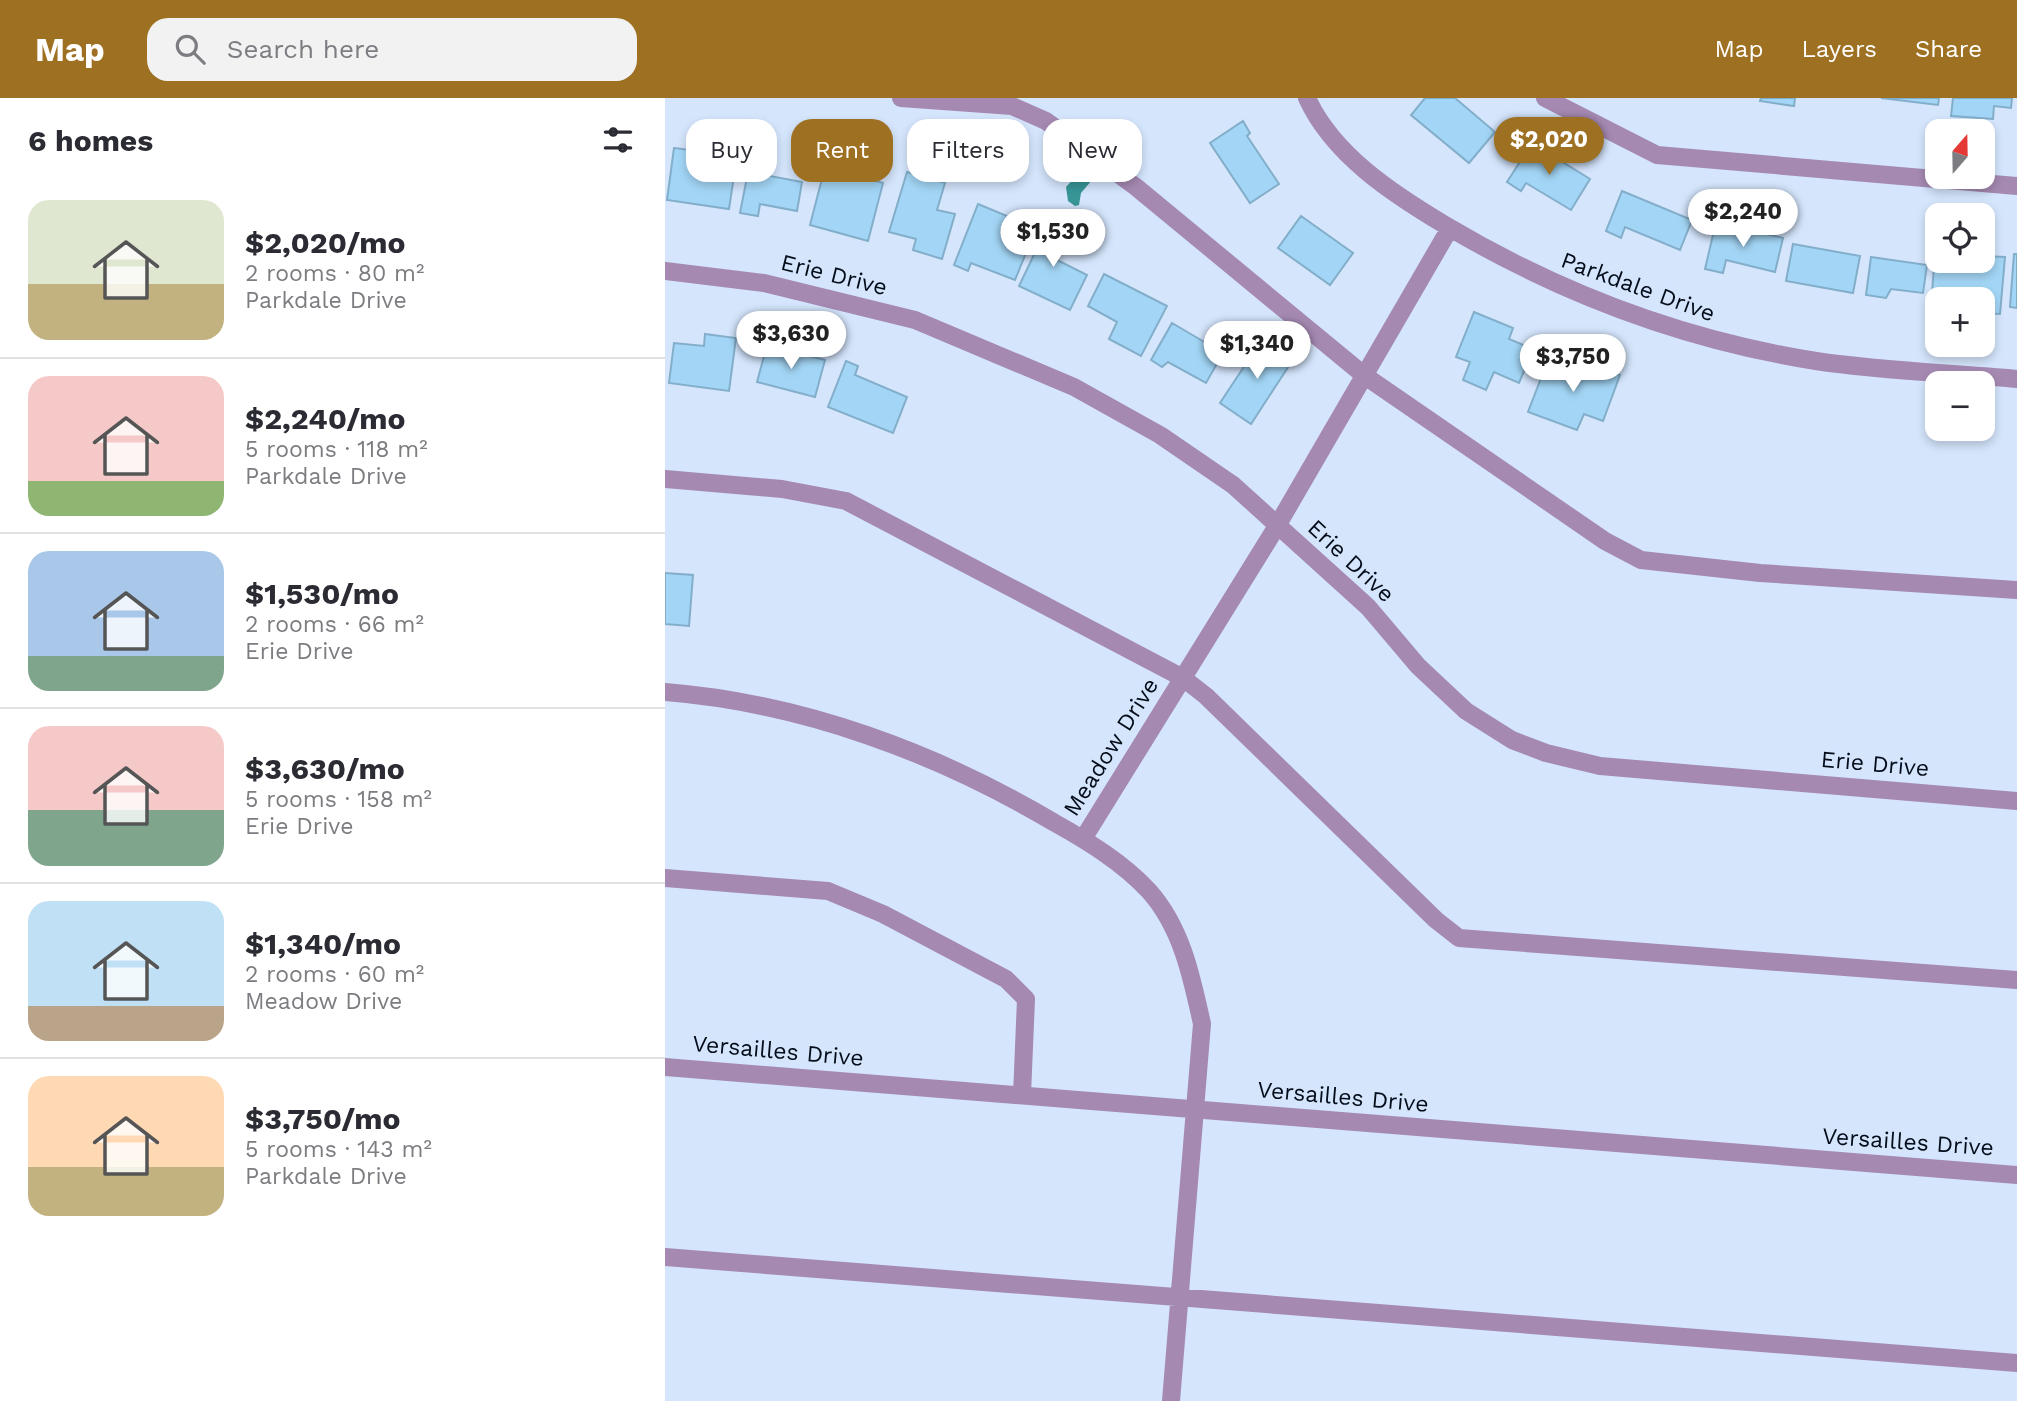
<!DOCTYPE html>
<meta charset="utf-8">
<style>
:root{--surface:#fff;--page:#f2f2f3;--text:#2b2b33;--muted:#7c7c81;--line:#e1e1e2;--accent:#9e7022}
body{margin:0;font-family:"Work Sans",sans-serif;background:var(--page);color:var(--text);height:100vh;display:flex;flex-direction:column;font-size:26px;white-space:nowrap}
*{box-sizing:border-box;margin:0}
p{font-size:23px;color:var(--muted)}
.icon{flex:none;width:38px;height:38px;fill:none;stroke:currentColor;stroke-width:2;stroke-linecap:round;stroke-linejoin:round}
.map{position:relative;flex:1;overflow:hidden}
.sheet{display:flex;flex-direction:column;background:var(--surface);width:665px}
.sheet>*{flex:none}
.banner{position:absolute;left:21px;top:21px;width:665px;height:63px;display:flex;gap:14px}
.needle{width:46px;rotate:20deg}
.tools{position:absolute;left:1260px;top:21px;display:grid;gap:14px}
.tools a{display:grid;place-items:center;width:70px;height:70px;border-radius:14px;background:var(--surface);box-shadow:0 4px 10px #0003;font-size:35px}
.price{position:absolute;translate:-50% -60px;padding:0 16px;border-radius:24px;background:#fff;color:#222;font-size:23px;line-height:46px;filter:drop-shadow(0 2px 4px #0008)}
.price::after{content:'';position:absolute;left:50%;top:42px;width:21px;height:16px;margin-left:-10px;background:inherit;clip-path:polygon(0 0,100% 0,50% 100%)}
.price.on{background:var(--accent);color:#fff}
ul{padding:0;list-style:none}
li{display:flex;align-items:center;gap:21px;height:175px;padding:0 28px}
li+li{border-top:2px solid var(--line)}
li span{display:grid;place-items:center;flex:none;width:196px;height:140px;border-radius:21px;color:#555}
li>.icon{margin-inline-start:auto}
span .icon{width:84px;height:84px;fill:#fffc;stroke-width:1}
li b{font-size:30px}
h2{display:flex;justify-content:space-between;align-items:center;height:84px;padding:0 28px;font-size:30px}
.tag{padding:0 24px;border-radius:21px;background:var(--surface);box-shadow:0 4px 10px #0003;font-size:24px;line-height:63px}
.tag.on{background:var(--accent);color:#fff}
header{display:flex;align-items:center;gap:42px;box-sizing:border-box;height:98px;padding:0 35px;background:var(--accent);color:#fff}
header strong{font-size:33px}
nav{display:flex;gap:38px;margin-inline-start:auto;font-size:24px}
.search{width:490px;height:63px;background:var(--page);display:flex;align-items:center;gap:18px;box-sizing:border-box;padding:0 24px;border-radius:21px;color:var(--muted);font-size:26px}
main{display:flex;flex:1;min-height:0}
.map>svg:first-child{display:block}
.water{fill:#389697}
.building{fill:#a3d6f6;stroke:#83aeca;stroke-width:2}
.lines{fill:none;stroke-linecap:round;stroke-linejoin:round}
.minor{stroke:#a589b1;stroke-width:18}
.labels{text-anchor:middle;dominant-baseline:central;stroke-width:7;stroke-linejoin:round;paint-order:stroke}
.street-label{font-size:23px;fill:#040c19;stroke:#d4e5fc}
</style>
<header>
<strong>Map</strong>
<div class="search"><svg class="icon" aria-label="search" viewBox="0 0 24 24"><circle cx="10" cy="10" r="6"/><path d="M15 15l6 6"/></svg>Search here</div>
<nav><a>Map</a><a>Layers</a><a>Share</a></nav>
</header>
<main>
<section class="sheet">
<h2>6 homes<svg class="icon" aria-label="filters" viewBox="0 0 24 24"><path d="M4 7h16M4 17h16"/><circle cx="9" cy="7" r="2"/><circle cx="15" cy="17" r="2"/></svg></h2>
<ul>
<li><span style="background:linear-gradient(#dfe7d0 60%,#c2b280 0)"><svg class="icon" aria-label="home" viewBox="0 0 24 24"><path d="M3 11l9-7 9 7M6 9v11h12V9"/></svg></span><div><b>$2,020/mo</b><p>2 rooms · 80 m²</p><p>Parkdale Drive</p></div></li>
<li><span style="background:linear-gradient(#f6c9c9 75%,#8fb573 0)"><svg class="icon" aria-label="home" viewBox="0 0 24 24"><path d="M3 11l9-7 9 7M6 9v11h12V9"/></svg></span><div><b>$2,240/mo</b><p>5 rooms · 118 m²</p><p>Parkdale Drive</p></div></li>
<li><span style="background:linear-gradient(#a9c7e8 75%,#7fa58c 0)"><svg class="icon" aria-label="home" viewBox="0 0 24 24"><path d="M3 11l9-7 9 7M6 9v11h12V9"/></svg></span><div><b>$1,530/mo</b><p>2 rooms · 66 m²</p><p>Erie Drive</p></div></li>
<li><span style="background:linear-gradient(#f6c9c9 60%,#7fa58c 0)"><svg class="icon" aria-label="home" viewBox="0 0 24 24"><path d="M3 11l9-7 9 7M6 9v11h12V9"/></svg></span><div><b>$3,630/mo</b><p>5 rooms · 158 m²</p><p>Erie Drive</p></div></li>
<li><span style="background:linear-gradient(#bfe0f5 75%,#b9a48a 0)"><svg class="icon" aria-label="home" viewBox="0 0 24 24"><path d="M3 11l9-7 9 7M6 9v11h12V9"/></svg></span><div><b>$1,340/mo</b><p>2 rooms · 60 m²</p><p>Meadow Drive</p></div></li>
<li><span style="background:linear-gradient(#ffd9b3 65%,#c2b280 0)"><svg class="icon" aria-label="home" viewBox="0 0 24 24"><path d="M3 11l9-7 9 7M6 9v11h12V9"/></svg></span><div><b>$3,750/mo</b><p>5 rooms · 143 m²</p><p>Parkdale Drive</p></div></li>
</ul>
</section>
<div class="map">
<svg width="1352" height="1303" viewBox="0 0 1352 1303">
<rect width="100%" height="100%" fill="#d4e5fc"/>
<!-- water -->
<path class="water" d="M415,74H423L427,82L416,95L414,107L410,108L403,103L401,89Z"/>
<!-- building -->
<path class="building" d="M760,0H790L830,34L804,65L746,17Z
M1096,0H1130L1129,8L1095,3Z
M1216,0H1274L1273,7Z
M1288,0H1347L1346,10L1329,8L1328,21L1286,18Z
M578,23L585,35L582,38L614,86L585,105L545,45Z
M867,45L925,81L906,112L861,85L856,93L842,84Z
M9,50L26,52L24,65L70,71L64,111L2,102Z
M160,69L218,85L203,143L145,127Z
M83,74L137,84L132,113L95,106L93,118L75,115Z
M242,74L280,85L272,112L290,116L277,161L248,152L251,141L224,134Z
M957,93L1027,122L1015,152L960,129L956,140L941,133Z
M313,106L342,118L336,133L365,145L350,182L306,165L303,173L289,167Z
M388,117L407,126L390,161L422,177L405,212L354,188Z
M636,118L688,155L665,187L613,150Z
M1051,124L1118,140L1110,174L1061,162L1058,175L1040,171Z
M1128,146L1195,158L1188,195L1121,183Z
M1270,154L1272,163H1318V158L1340,159L1335,216L1318,215V201L1267,195Z
M1349,156H1352V210L1345,209Z
M1206,159L1262,167L1258,195L1226,191L1221,200L1201,197Z
M439,176L502,208L476,258L444,241L452,224L423,208Z
M809,214L848,230L844,241L868,251L854,285L829,274L821,292L798,282L805,264L791,259Z
M507,225L558,255L541,285L503,264L497,269L486,262Z
M40,236L71,240L64,293L4,285L9,245L39,248Z
M598,240L629,260L586,326L555,305Z
M102,247L160,262L150,299L92,284Z
M883,262L921,276L925,266L955,277L938,323L919,316L912,332L863,314Z
M181,263L193,268L190,277L242,299L228,335L163,309Z
M0,475L28,477L24,528L0,526Z"/>
<g class="lines">
<!-- minor -->
<path class="minor" d="M236,0L347,8L381,23L471,89L700,278L940,443L976,462L1095,475L1352,492
M642,0C668,57 728,96 780,127C896,196 1018,242 1151,263C1217,273 1286,275 1352,281
M880,0L992,57L1352,88
M0,173L99,185L250,222L409,289L495,337L568,387L703,509L753,568L801,613L847,642L881,655L935,668L1352,703
M0,381L117,391L181,403L518,580L541,598L771,822L794,840L1352,882
M0,594C138,605 272,655 390,725C424,744 458,765 484,793C517,830 527,880 537,926L506,1303
M418,741L612,428L785,130
M0,780L163,793L218,816L341,881L361,901L357,997
M0,969L1352,1077
M0,1159L1352,1265"/>
</g>
<g class="labels">
<!-- street labels -->
<g class="street-label">
<text transform="translate(169 177) rotate(14)">Erie Drive</text>
<text transform="translate(973 189) rotate(20)">Parkdale Drive</text>
<text transform="translate(686 463) rotate(43)">Erie Drive</text>
<text transform="translate(446 649) rotate(-58)">Meadow Drive</text>
<text transform="translate(1210 666) rotate(5)">Erie Drive</text>
<text transform="translate(113 953) rotate(5)">Versailles Drive</text>
<text transform="translate(678 999) rotate(5)">Versailles Drive</text>
<text transform="translate(1243 1044) rotate(4)">Versailles Drive</text>
</g>
</g>
</svg>
<div class="tools">
<a><svg class="needle" viewBox="-14 -14 28 28"><path d="M0-13l5 13h-10z" fill="#e53935"/><path d="M0 13l5-13h-10z" fill="#7c7c81"/></svg></a>
<a><svg class="icon" aria-label="locate" viewBox="0 0 24 24"><circle cx="12" cy="12" r="6"/><path d="M12 2v4M12 18v4M2 12h4M18 12h4"/></svg></a>
<a>+</a>
<a>−</a>
</div>
<b class="price on" style="left:884px;top:79px">$2,020</b>
<b class="price" style="left:1078px;top:151px">$2,240</b>
<b class="price" style="left:388px;top:171px">$1,530</b>
<b class="price" style="left:126px;top:273px">$3,630</b>
<b class="price" style="left:592px;top:283px">$1,340</b>
<b class="price" style="left:908px;top:296px">$3,750</b>
<div class="banner">
<a class="tag">Buy</a>
<a class="tag on">Rent</a>
<a class="tag">Filters</a>
<a class="tag">New</a>
</div>
</div>
</main>
